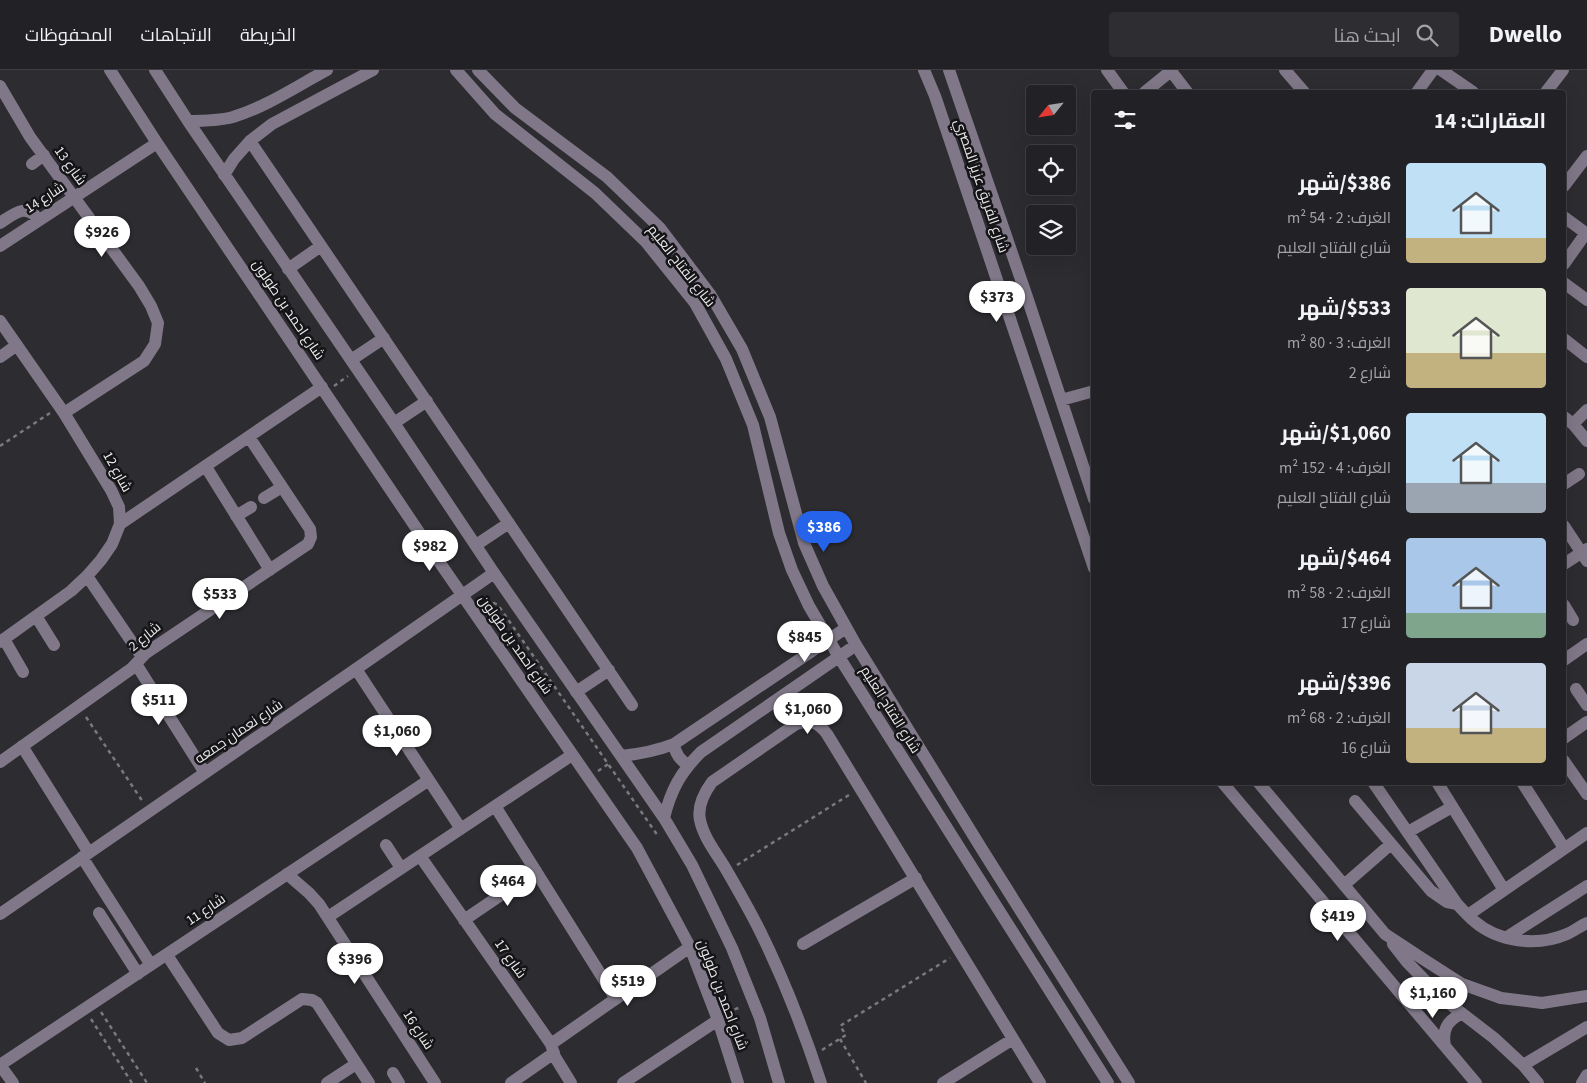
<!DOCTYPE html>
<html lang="ar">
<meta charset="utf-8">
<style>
:root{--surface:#222125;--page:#2e2e32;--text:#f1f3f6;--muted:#a2a3a7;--line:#3f3e42;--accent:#2563eb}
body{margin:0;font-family:"Source Sans 3",Cairo,sans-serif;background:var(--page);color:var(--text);direction:rtl;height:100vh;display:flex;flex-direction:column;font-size:19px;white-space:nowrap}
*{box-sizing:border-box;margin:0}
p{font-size:16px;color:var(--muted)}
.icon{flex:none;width:28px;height:28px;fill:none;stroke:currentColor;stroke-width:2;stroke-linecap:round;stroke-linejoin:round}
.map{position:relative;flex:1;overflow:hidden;direction:ltr}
.sheet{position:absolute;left:1091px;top:20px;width:475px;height:695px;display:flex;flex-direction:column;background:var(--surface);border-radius:5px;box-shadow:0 5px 20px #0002,0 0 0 1px var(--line);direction:rtl}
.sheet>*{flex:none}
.needle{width:32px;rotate:240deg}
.buttons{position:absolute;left:1026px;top:15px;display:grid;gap:10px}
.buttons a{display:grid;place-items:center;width:50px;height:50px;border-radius:5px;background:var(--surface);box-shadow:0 5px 20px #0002,0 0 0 1px var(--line);font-size:25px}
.price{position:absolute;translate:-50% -42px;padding:0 11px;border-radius:18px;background:#fff;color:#222;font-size:16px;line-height:32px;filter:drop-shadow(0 1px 2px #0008)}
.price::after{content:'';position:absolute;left:50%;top:30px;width:15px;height:11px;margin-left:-8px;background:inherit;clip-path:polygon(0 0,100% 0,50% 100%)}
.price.current{background:var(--accent);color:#fff}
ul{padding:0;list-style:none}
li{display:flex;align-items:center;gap:15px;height:125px;padding:0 20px}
li span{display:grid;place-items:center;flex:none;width:140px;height:100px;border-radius:5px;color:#555}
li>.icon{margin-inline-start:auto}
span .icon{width:60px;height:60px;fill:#fffc;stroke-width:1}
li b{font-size:21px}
h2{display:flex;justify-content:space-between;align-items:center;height:60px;padding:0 20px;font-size:21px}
header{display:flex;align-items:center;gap:30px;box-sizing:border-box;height:70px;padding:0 25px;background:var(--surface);border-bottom:1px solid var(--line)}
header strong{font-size:24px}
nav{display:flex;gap:28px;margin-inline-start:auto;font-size:18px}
.search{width:350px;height:45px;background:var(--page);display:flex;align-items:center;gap:12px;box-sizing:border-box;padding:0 18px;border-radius:5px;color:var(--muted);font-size:19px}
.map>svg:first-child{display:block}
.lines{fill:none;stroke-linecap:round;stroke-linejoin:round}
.path{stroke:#7a797d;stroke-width:2.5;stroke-dasharray:4 4;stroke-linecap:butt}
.minor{stroke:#807888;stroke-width:12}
.labels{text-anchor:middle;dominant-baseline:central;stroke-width:5;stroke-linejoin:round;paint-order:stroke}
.street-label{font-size:14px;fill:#eae9ec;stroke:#151417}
</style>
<header>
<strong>Dwello</strong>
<div class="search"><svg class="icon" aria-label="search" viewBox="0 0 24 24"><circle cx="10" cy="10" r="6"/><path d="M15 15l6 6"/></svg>ابحث هنا</div>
<nav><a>الخريطة</a><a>الاتجاهات</a><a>المحفوظات</a></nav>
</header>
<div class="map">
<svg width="1587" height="1013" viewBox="0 0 1587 1013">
<rect width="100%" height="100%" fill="#2d2c31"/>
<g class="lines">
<!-- path -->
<path class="path" d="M334,316L348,306
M0,376L50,343
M486,537L494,533L498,535L658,766
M86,647L143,732
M598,701L610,693
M737,795L849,725
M101,942L147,1013
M727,942L741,937
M91,949L132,1013
M840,969L866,1013
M822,980L846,965L840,956L950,888
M196,998L205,1013"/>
<!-- minor -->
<path class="minor" d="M110,0L157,73L431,480L637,778L690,877L718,950L738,1013
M155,0L188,51L394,353L494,503L664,748L692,795L732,878L760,948L779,1013
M456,0L495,44L595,123L646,172L695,233L726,289L753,355L779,463L792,500L809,536L839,587L1108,1013
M478,0L515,38L607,107L660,158L710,224L742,279L770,347L804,473L823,516L856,575L983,781L1129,1013
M924,0L935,26L1094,498
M949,0L1027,227L1094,429
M1107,0L1123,22
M1285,0L1304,22
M1441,0L1473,22
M1171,1L1187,22
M0,16L30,67L139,216L151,236L158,253L155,274L144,291L64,343
M1145,22L1172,0
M1417,22L1433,0
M1546,22L1563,0
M188,51C203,51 218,51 233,47C266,37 297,16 327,0
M250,71L632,635
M32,94L44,85
M224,105L234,89L250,71L272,54L373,0
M1564,116L1587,86
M1564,147L1587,164
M0,153C14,144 26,132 39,150
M0,176L157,73
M1564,194L1586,163
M288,199L321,176
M1564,213L1587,230
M0,251L64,343L111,420L119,437L120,454L112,474L101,490L87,506L71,521L0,572
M1564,269L1587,287
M0,287L17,275
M351,290L384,268
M1061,330L1094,321
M1564,347L1573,354L1587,371
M394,353L427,331
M1573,354L1587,340
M206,397L270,500
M1564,414L1579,404
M264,428L282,417
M236,446L251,437
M120,454L322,317
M1564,456L1587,491
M476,475L509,453
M1564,494L1587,479
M87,506L142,587
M1564,535L1573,550
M36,546L54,575
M4,569L23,602
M1564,590L1587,574
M136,594L205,703
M356,599L461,759
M1576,619L1587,635
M576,622L609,600
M1564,668L1587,652
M674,674C675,684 680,690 688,695
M22,676L89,783
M621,686C640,684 656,681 674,674L846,558
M1564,691L1587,724
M0,692L131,599L146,583L308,474L311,467L310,459L249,367
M1222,712L1476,1013
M1258,712L1385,864L1423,889L1462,914L1501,928L1542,933L1587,926
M1373,712L1457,834C1463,840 1468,846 1474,851C1498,872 1537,877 1567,864C1574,861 1580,856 1587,853
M1437,712L1504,820
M1522,712L1564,778
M1355,731L1431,821L1447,832L1457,834
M495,736L616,929
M664,748C671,720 680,703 701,682L856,575
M1408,762L1452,737
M386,775L401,798
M420,786L551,974L555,987L571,1013
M82,787L151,895
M287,804L309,823L319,834L435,1013
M1344,815L1391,774
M99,843L138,904
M0,844L356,599L494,503
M1468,845L1587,763
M328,847L572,685
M464,850L536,801
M1507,867L1587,816
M803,874L916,808
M1393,874L1407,892L1442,928L1494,968L1523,995L1538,1013
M167,885L218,963L229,970L242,968L302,929L312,930L317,933L369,1013
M551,974L690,877
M1445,976C1442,960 1447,951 1461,944
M0,995L429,710
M0,995L13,1013
M1523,995L1587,957
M393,1003L399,1013
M327,1013L356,994
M511,1013L554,983
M623,1013L718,950
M821,1013C804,961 784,910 760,861C750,841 738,820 727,801C718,785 704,769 700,750C697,736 704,723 712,712L796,654C810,649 818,652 827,664L1040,1013
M943,1013L1013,969
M1582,1013L1587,1005"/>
</g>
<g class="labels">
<!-- street labels -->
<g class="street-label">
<text transform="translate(70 96) rotate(54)">شارع 13</text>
<text transform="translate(981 116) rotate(71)">شارع الفريق عزيز المصري</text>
<text transform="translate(45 128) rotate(-33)">شارع 14</text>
<text transform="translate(681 196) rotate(52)">شارع الفتاح العليم</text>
<text transform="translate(288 240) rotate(56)">شارع احمد بن طولون</text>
<text transform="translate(117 402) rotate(61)">شارع 12</text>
<text transform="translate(145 567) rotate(-39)">شارع 2</text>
<text transform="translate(515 575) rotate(55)">شارع احمد بن طولون</text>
<text transform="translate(890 640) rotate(58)">شارع الفتاح العليم</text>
<text transform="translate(239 662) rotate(-34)">شارع نعمان جمعه</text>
<text transform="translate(206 840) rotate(-34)">شارع 11</text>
<text transform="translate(510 889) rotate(55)">شارع 17</text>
<text transform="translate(722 925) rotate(69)">شارع احمد بن طولون</text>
<text transform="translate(418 960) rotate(57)">شارع 16</text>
</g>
</g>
</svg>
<div class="buttons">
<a><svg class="needle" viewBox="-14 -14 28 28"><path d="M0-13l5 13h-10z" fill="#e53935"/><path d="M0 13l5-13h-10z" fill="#a2a3a7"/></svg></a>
<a><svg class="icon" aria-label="locate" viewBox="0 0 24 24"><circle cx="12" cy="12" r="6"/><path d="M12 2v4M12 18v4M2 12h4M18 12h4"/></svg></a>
<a><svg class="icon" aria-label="layers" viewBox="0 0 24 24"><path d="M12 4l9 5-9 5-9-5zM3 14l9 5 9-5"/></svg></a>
</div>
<b class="price" style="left:102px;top:188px">$926</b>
<b class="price" style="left:997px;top:253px">$373</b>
<b class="price current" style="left:824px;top:483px">$386</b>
<b class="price" style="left:430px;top:502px">$982</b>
<b class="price" style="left:220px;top:550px">$533</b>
<b class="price" style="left:805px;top:593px">$845</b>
<b class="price" style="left:159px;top:656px">$511</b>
<b class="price" style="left:808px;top:665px">$1,060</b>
<b class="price" style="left:397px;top:687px">$1,060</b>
<b class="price" style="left:508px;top:837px">$464</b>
<b class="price" style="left:1338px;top:872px">$419</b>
<b class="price" style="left:355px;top:915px">$396</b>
<b class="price" style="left:628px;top:937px">$519</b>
<b class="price" style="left:1433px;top:949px">$1,160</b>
<section class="sheet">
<h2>العقارات: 14<svg class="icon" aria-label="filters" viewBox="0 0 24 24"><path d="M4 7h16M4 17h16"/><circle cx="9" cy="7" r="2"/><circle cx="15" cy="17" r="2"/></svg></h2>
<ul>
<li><span style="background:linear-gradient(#bfe0f5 75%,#c2b280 0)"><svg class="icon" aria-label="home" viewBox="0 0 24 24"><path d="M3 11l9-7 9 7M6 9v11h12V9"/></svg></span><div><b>$386/شهر</b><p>الغرف: 2 · 54 m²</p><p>شارع الفتاح العليم</p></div></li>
<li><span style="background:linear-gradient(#dfe7d0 65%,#c2b280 0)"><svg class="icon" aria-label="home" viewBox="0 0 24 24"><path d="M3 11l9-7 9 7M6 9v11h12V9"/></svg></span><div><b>$533/شهر</b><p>الغرف: 3 · 80 m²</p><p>شارع 2</p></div></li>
<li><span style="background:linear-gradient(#bfe0f5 70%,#9aa5b1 0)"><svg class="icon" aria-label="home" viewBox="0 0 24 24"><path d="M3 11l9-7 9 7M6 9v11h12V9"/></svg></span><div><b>$1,060/شهر</b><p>الغرف: 4 · 152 m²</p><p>شارع الفتاح العليم</p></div></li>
<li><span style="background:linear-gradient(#a9c7e8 75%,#7fa58c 0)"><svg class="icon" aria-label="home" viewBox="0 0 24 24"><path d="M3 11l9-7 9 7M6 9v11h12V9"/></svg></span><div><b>$464/شهر</b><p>الغرف: 2 · 58 m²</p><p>شارع 17</p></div></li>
<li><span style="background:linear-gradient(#c9d6e8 65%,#c2b280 0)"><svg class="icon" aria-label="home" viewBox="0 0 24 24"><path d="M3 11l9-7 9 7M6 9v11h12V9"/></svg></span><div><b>$396/شهر</b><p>الغرف: 2 · 68 m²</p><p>شارع 16</p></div></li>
</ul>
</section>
</div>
